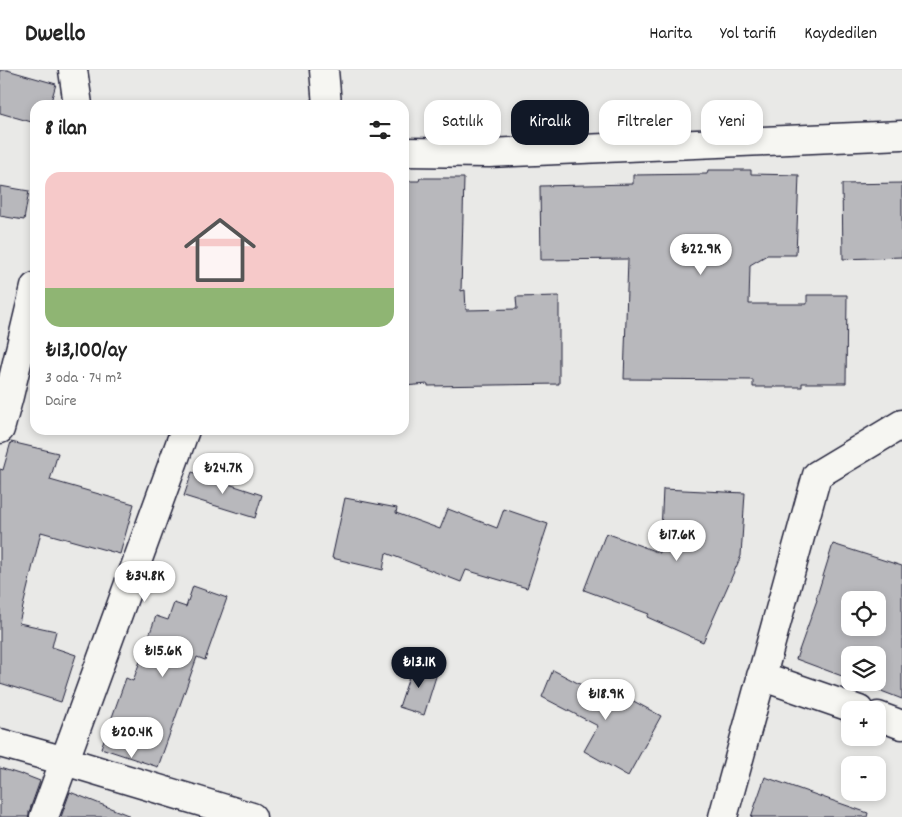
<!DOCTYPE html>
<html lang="tr">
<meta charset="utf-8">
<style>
:root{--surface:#fff;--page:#f2f2f2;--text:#222;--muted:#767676;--line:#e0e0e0;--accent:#111827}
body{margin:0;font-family:Dekko,sans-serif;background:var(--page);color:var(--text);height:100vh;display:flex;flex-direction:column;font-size:19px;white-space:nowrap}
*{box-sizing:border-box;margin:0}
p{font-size:16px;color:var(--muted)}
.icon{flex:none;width:28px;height:28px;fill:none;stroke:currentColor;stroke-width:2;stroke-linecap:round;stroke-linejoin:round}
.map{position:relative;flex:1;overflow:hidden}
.side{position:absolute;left:30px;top:30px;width:379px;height:335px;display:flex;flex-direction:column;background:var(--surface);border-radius:15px;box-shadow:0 2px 8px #0003}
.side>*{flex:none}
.hud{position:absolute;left:424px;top:30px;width:402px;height:45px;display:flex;gap:10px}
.fabs{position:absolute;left:841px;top:521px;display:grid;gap:10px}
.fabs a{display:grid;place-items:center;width:45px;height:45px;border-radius:10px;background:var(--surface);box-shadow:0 2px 8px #0003;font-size:25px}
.price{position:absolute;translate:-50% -42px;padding:0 11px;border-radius:18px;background:#fff;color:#222;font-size:16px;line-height:32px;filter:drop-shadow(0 1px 2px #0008)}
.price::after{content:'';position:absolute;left:50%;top:30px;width:15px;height:11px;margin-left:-8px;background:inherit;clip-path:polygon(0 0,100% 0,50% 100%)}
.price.active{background:var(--accent);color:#fff}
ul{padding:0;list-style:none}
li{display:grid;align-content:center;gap:10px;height:265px;padding:0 15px}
li span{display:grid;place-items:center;height:155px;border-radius:15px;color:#555}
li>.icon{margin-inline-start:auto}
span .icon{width:90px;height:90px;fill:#fffc;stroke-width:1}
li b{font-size:21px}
h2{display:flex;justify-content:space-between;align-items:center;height:60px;padding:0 15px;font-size:21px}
.chip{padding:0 18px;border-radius:15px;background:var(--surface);box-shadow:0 2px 8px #0003;font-size:18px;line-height:45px}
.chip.active{background:var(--accent);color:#fff}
header{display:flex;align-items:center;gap:30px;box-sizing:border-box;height:70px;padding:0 25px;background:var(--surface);border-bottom:1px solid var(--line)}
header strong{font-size:24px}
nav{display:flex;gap:28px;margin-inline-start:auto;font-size:18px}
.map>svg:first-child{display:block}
.building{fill:#b8b8bc;stroke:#22223b;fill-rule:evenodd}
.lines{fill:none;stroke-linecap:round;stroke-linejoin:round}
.minor-casing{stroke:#22223b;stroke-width:31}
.minor{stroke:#f6f6f2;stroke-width:28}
</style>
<header>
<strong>Dwello</strong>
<nav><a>Harita</a><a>Yol tarifi</a><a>Kaydedilen</a></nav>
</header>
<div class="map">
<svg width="902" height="747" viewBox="0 0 902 747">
<rect width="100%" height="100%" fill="#e9e9e7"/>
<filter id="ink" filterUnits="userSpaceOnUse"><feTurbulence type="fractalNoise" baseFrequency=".02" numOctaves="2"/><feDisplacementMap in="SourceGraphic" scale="10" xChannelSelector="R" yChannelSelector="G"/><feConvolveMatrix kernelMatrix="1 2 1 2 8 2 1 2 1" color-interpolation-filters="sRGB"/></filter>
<g filter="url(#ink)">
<!-- building -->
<path class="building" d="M0,0H7L56,14L50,35H35V53L0,43Z
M708,100H751V104L799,105L796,185H767L750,195L749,234H807V225H847L846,313H802V317H753V310L624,309L628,189L541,190L540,116L633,114V105L707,104Z
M420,108H464L461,221L465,220L466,240L517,239L516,227L559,226V314L428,316V314L404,316V111H419Z
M902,113V187L843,189L842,114Z
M0,116L29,121L24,150L0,146Z
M11,372L58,383L50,410L134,434L120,484L41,462L19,553L56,561L52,577L76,585L61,632L0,613V399L3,400Z
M192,402L262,425L255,448L184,426Z
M663,419L745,423L741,486L703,572L647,547L649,544L584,520L606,463L660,483Z
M345,428L397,438L396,443L440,459L448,439L497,458L504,439L548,454L527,518L466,500L461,512L386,483L383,500L332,488Z
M833,474L902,496V629L858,612H878V585H850V609L796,589L817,530L816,529ZM850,530H878V558H850Z
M193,516L227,528L205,590L197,587L158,697L101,678L126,608L133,611L156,546L168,550L174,533L186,537Z
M414,592L438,600L424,645L399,637Z
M553,600L612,631L617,622L661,646L628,706L584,681L598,656L542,627Z
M0,698L22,705V704L40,711L29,742V747H0Z
M765,707L868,743L867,747H751Z
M70,722L128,745V747H61Z"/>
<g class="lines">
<defs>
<path id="minor" d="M73,0L78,35
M324,0L327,35
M404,82L489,83L902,65
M0,359L9,326L35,217
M761,606L859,640
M878,646L902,655
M0,673L65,691L252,747
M44,747L185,360
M723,747L817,405L902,354"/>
</defs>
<!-- minor casing -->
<use href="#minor" class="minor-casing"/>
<!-- minor -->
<use href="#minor" class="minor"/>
</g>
</g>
</svg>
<div class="fabs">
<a><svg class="icon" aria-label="locate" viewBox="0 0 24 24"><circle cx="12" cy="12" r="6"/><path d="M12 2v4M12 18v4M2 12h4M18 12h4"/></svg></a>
<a><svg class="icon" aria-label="layers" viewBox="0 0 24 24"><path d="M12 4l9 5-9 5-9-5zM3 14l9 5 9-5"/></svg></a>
<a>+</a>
<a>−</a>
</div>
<b class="price" style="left:701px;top:206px">₺22.9K</b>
<b class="price" style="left:223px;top:425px">₺24.7K</b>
<b class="price" style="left:677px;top:492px">₺17.6K</b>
<b class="price" style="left:145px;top:533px">₺34.8K</b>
<b class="price" style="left:163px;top:608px">₺15.6K</b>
<b class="price active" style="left:419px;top:619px">₺13.1K</b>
<b class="price" style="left:606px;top:651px">₺18.9K</b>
<b class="price" style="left:132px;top:689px">₺20.4K</b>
<div class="hud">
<a class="chip">Satılık</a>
<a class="chip active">Kiralık</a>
<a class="chip">Filtreler</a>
<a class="chip">Yeni</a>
</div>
<section class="side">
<h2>8 ilan<svg class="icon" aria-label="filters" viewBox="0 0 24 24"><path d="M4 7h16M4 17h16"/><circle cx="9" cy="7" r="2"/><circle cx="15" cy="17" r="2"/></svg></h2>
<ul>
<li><span style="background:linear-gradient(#f6c9c9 75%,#8fb573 0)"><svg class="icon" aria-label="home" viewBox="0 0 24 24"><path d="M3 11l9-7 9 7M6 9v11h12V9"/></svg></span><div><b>₺13,100/ay</b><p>3 oda · 74 m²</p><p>Daire</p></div></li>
</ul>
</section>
</div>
